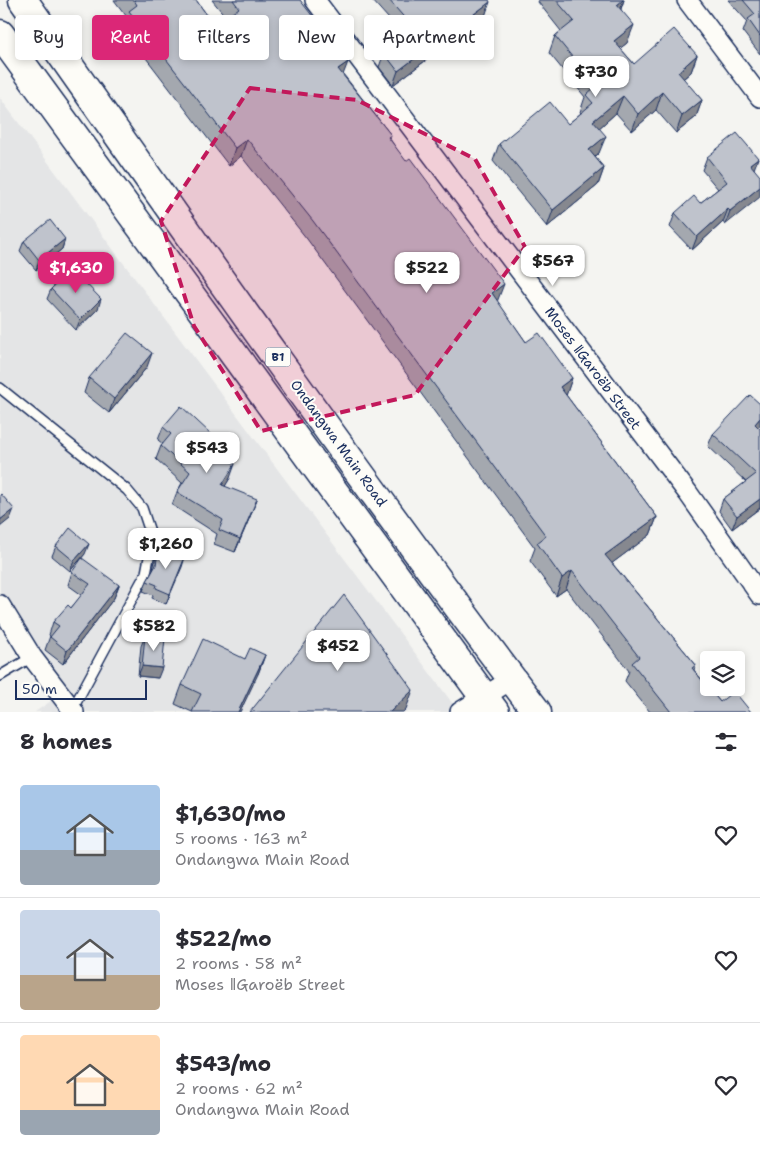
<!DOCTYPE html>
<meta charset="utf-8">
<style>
:root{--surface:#fff;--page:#f7f7f7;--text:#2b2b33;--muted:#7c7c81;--line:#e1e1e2;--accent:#db2777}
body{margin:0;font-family:"Shantell Sans",sans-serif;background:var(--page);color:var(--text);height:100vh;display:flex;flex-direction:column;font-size:19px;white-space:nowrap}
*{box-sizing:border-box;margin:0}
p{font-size:16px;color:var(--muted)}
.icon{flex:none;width:28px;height:28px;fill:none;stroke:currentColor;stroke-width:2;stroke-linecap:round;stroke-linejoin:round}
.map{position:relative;height:712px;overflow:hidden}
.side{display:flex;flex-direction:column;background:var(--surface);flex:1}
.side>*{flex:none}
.banner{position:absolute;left:15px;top:15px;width:500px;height:45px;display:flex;gap:10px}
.controls{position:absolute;left:700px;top:651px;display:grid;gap:10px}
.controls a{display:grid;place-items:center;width:45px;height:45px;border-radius:5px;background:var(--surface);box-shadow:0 2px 8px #0003;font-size:25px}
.scale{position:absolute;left:15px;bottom:12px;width:132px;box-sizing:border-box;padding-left:5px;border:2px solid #1b2f5e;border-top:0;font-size:14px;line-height:18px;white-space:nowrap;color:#1b2f5e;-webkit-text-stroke:4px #fdfcf7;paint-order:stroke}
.price{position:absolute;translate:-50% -42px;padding:0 11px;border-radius:10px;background:#fff;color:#222;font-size:16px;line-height:32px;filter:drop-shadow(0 1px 2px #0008)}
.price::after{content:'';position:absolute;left:50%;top:30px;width:15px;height:11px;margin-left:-8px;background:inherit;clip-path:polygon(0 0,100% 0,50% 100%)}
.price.current{background:var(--accent);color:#fff}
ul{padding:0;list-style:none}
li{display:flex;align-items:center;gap:15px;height:125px;padding:0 20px}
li+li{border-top:1px solid var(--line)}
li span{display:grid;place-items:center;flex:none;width:140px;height:100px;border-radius:5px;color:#555}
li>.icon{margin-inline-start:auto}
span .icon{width:60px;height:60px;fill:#fffc;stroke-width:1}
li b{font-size:21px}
h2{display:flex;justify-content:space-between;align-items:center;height:60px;padding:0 20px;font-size:21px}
.pill{padding:0 18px;border-radius:5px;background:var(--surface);box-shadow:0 2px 8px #0003;font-size:18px;line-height:45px}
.pill.current{background:var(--accent);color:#fff}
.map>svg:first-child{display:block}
.built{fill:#e4e5e6}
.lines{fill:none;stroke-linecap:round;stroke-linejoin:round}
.service-casing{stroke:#1b2f5e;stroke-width:12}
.minor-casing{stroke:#1b2f5e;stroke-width:22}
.primary-casing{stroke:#1b2f5e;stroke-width:31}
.service{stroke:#fdfcf7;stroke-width:9}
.minor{stroke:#fdfcf7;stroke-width:19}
.primary{stroke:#fdfcf7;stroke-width:28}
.wall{fill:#a4a8af;stroke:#1b2f5e}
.shaded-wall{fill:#86888f;stroke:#1b2f5e}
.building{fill:#bfc3cc;stroke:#1b2f5e}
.marked{fill:#c2185b;fill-opacity:0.2;stroke:#c2185b;stroke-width:4;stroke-dasharray:10 6;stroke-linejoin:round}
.labels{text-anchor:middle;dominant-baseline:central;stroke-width:4;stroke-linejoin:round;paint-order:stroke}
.shield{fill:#fdfcf7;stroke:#5f6c8c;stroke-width:1}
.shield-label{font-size:12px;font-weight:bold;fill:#1b2f5e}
.street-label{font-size:14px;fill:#1b2f5e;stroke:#fdfcf7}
</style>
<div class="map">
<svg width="760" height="712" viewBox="0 0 760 712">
<rect width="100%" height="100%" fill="#f4f4f1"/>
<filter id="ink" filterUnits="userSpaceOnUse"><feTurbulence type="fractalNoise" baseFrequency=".02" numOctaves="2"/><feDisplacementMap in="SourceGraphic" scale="10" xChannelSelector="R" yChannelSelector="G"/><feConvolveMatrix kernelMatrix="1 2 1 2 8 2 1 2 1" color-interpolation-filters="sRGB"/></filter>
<g filter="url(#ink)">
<!-- built -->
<path class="built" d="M0,98L459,712H35L67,690L0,594Z"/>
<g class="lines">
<defs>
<path id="service" d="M0,388L127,490L142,508L150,532L151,547L146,573L72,710
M0,676L32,657"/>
<path id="minor" d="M315,0L688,493L760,595
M687,0L760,97
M0,605L32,657L74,712
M460,712L512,679"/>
<path id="primary" d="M23,0C191,239 360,479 537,712
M0,34L495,712"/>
</defs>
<!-- service casing -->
<use href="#service" class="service-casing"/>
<!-- minor casing -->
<use href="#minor" class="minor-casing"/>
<!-- primary casing -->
<use href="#primary" class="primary-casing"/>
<!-- service -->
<use href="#service" class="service"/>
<!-- minor -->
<use href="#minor" class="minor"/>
<!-- primary -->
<use href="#primary" class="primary"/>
</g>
<!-- wall -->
<path class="wall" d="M114,0H196L215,26L226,17L212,0H300L343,74L391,135L390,139L497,301L526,342L572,378L566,395L657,517L650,535L612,563L696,665L694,670L720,702L751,712H650L625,681L629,671L566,589L556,596L530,561L535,548L307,239L241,156L229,166L123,28L127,17Z
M372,0H489L485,16L393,85L379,67L384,53L405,37Z
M539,0H624L621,9L627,43L620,48L634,64L697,55L691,72L683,79L702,100L696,117L676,133L656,110L632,131L616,113L599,128V153L595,157L604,168L598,185L547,227L493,161L499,144L568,124L581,113L580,112L585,97L549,53L555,36L561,31L538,2Z
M728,0H760V54L743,32L747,21Z
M707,157L758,158L725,225L723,222L692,250L670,227L675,213L700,203L718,189L702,170Z
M65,239L62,249L36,270L20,251L24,241Z
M51,289L98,309L76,330L47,299Z
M147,367L109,413L84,393L89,378Z
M760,426L758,428L760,508L732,529L719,511L723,499L746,482L708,446L713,434Z
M163,427L207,447L230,478L225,486L252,512L235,552L214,544L217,534L172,505L177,492L182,483L156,459L161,446L163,444L158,440Z
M56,546L85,554L70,571L52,556Z
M159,546L185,557L166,604L152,598L153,595L143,591L147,581L153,570L156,556Z
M72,572L119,585L114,598L63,664L45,650L50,636L49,635L53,622L71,608L82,595L68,585Z
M145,636L158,678L138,676L141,646Z
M265,655L258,674L192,712L175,704L182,685L245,659Z"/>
<!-- shaded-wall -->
<path class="shaded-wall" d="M623,0H624L618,16L617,5Z
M490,2L485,16L393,85L398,71Z
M634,25L627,43L608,58L614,41Z
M697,55L691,72L671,89L678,72Z
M348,62L341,80L338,69Z
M662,92L656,110L632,131L638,114Z
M623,96L616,113L587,139L593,121Z
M702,100L696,117L676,133L682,116Z
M606,136L599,153L583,167L589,150Z
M247,139L241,156L229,166L235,148Z
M758,158L753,172L750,164Z
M604,168L598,185L547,227L553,210Z
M760,187V197L725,225L730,211Z
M728,209L723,222L692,250L697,237Z
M65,239L62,249L36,270L39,260Z
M504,284L497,302L492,293Z
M101,299L98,309L76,330L80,320Z
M152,353L147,367L109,413L114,399Z
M572,378L566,396L560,387Z
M760,418V426L750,437L755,424Z
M211,434L206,448L202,444Z
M235,464L230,478L218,498L222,485Z
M257,499L252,512L235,552L240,539Z
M760,499V508L732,529L737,516Z
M14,509L10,519L0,527V520Z
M657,517L650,535L599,573L605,555Z
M89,544L85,554L70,571L74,561Z
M185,557L182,567L166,604L170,594Z
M572,571L566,589L556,596L562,578Z
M119,585L114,598L63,664L67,651Z
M265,655L258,674L240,712H238Z
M142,666L162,668L158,678L138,676Z
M413,690L406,709L403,712H390Z"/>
<!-- building -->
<path class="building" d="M134,0H196L215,26L239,8L233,0H300L348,62L338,69L391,135L388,137L406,161L410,158L504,284L492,293L526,342L539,333L572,378L560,387L657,517L605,555L696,665L692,668L720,702L734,691L751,712H671L632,663L639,657L572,571L562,578L537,543L546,536L313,221L247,139L235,148L129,11L137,5Z
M389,0H489L490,2L398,71L384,53L415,30Z
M556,0H623L617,5L634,25L614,41L634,64L674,29L697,55L678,72L702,100L682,116L662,92L638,114L623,96L593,121L606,136L589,150L604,168L553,210L499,144L550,102L568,124L593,103L586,95L596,86L555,36L574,21Z
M743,0H760V36L748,19L755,14Z
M737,133L758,158L750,164L760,176V187L730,211L728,209L697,237L675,213L694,196L700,203L727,182L707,157Z
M50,220L65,239L39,260L24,241Z
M72,269L101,299L80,320L51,289Z
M127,333L152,353L114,399L89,378Z
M750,395L760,404V418L755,424L760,429V499L737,516L723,499L756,474L713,434Z
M181,406L211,434L202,444L235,464L222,485L257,499L240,539L219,530L223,520L177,492L190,472L161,446L171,434L163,427Z
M1,494L14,509L0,520V495Z
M70,528L89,544L74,561L56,546Z
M159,546L185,557L170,594L156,588L157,585L147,581L156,565Z
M82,558L119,585L67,651L50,637L59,626L53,622L68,605L71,608L90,584L72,572Z
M344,595L413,690L390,712H250Z
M145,636L165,638L162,668L142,666Z
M203,639L245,659L250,648L265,655L238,712H192L201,694L182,685Z"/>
</g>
<!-- marked area -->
<path class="marked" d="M250,88L357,100L475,159L525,247L415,395L261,431L194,326L161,221Z"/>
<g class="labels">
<!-- shield labels -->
<rect class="shield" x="265.5" y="347.5" width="25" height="19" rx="4"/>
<g class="shield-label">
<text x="278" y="357">B1</text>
</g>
<!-- street labels -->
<g class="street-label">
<text transform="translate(593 368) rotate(53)">Moses ǁGaroëb Street</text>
<text transform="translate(339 443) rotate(54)">Ondangwa Main Road</text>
</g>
</g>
</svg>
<div class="controls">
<a><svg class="icon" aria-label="layers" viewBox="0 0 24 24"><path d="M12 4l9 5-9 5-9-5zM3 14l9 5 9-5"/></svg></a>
</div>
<div class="scale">50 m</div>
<b class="price" style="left:596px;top:98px">$730</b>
<b class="price" style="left:553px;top:287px">$567</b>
<b class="price current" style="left:76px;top:294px">$1,630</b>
<b class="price" style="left:427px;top:294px">$522</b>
<b class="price" style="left:207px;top:474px">$543</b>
<b class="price" style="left:166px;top:570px">$1,260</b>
<b class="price" style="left:154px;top:652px">$582</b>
<b class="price" style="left:338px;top:672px">$452</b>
<div class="banner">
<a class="pill">Buy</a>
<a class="pill current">Rent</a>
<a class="pill">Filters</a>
<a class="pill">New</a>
<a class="pill">Apartment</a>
</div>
</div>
<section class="side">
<h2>8 homes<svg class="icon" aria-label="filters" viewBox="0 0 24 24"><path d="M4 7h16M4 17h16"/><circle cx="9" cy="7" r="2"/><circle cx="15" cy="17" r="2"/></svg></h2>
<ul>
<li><span style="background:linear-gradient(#a9c7e8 65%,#9aa5b1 0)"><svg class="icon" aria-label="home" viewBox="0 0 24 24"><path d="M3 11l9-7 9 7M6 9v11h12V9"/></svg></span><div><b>$1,630/mo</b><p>5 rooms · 163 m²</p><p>Ondangwa Main Road</p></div><svg class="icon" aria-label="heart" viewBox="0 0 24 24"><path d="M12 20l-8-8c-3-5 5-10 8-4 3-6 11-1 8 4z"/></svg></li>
<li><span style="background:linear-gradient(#c9d6e8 65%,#b9a48a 0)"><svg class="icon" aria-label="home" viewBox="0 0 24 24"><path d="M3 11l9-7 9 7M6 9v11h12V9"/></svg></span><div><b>$522/mo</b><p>2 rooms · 58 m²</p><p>Moses ǁGaroëb Street</p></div><svg class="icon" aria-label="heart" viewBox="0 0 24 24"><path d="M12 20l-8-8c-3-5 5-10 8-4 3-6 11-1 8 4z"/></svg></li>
<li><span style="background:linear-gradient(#ffd9b3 75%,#9aa5b1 0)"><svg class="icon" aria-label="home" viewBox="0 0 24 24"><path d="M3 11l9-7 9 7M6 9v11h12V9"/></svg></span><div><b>$543/mo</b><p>2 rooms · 62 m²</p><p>Ondangwa Main Road</p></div><svg class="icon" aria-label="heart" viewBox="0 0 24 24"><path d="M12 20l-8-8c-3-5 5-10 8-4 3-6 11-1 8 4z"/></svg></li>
</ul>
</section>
